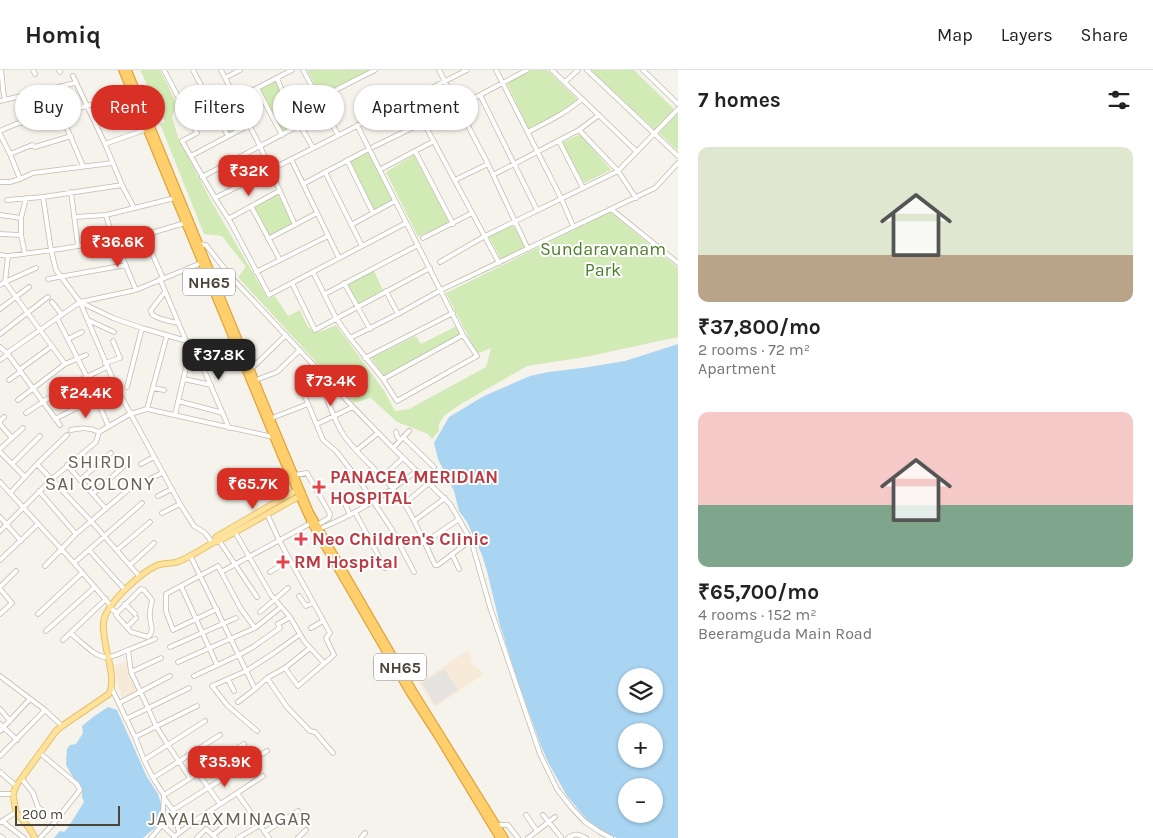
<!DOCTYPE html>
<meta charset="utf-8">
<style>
:root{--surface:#fff;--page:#f2f2f2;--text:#222;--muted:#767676;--line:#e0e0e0;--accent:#d93025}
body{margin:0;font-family:Karla,sans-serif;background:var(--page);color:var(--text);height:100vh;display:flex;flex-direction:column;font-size:19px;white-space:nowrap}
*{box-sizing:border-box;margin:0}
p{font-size:16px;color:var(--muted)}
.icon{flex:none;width:28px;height:28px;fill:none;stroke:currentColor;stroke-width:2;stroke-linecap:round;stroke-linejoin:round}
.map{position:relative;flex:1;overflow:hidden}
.panel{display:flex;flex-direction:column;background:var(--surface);width:475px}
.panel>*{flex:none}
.guide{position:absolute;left:15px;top:15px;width:475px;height:45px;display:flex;gap:10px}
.controls{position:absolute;left:618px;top:598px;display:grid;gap:10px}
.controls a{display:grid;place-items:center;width:45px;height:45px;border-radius:50%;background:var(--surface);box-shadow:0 1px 4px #0004;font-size:25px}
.scale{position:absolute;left:15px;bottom:12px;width:105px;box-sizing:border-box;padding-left:5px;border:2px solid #4b4439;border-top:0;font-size:14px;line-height:18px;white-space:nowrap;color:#4b4439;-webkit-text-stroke:4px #fff;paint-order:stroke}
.price{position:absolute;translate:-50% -42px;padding:0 11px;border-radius:10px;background:var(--accent);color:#fff;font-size:16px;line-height:32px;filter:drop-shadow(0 1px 2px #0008)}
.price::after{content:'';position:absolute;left:50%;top:30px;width:15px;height:11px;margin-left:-8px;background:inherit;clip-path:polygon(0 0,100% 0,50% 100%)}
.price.on{background:#222;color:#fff}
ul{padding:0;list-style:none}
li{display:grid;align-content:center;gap:10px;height:265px;padding:0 20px}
li span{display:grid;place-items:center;height:155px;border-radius:10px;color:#555}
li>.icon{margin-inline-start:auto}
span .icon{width:90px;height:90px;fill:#fffc;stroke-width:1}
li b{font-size:21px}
h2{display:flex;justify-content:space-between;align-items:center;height:60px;padding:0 20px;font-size:21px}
.tag{padding:0 18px;border-radius:22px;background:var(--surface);box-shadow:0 1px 4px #0004;font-size:18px;line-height:45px}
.tag.on{background:var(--accent);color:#fff}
header{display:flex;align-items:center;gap:30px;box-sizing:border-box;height:70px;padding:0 25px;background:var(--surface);border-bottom:1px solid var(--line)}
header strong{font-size:24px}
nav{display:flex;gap:28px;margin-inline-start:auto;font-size:18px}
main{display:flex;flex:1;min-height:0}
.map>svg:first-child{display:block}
.commercial{fill:#f7ead8}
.green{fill:#d2eab5}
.parking{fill:#e5e3e0}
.water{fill:#a9d4f2;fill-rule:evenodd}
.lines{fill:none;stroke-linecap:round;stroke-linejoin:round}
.minor-casing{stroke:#c2bbae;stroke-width:5.5}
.major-casing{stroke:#e6c16a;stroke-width:7}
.highway-casing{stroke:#e0a43c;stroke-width:8}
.minor{stroke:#fff;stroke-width:4}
.major{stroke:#ffe39c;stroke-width:5}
.highway{stroke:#ffcf6e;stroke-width:5.5}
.health-dot{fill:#e0444e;stroke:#fff;stroke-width:2}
.labels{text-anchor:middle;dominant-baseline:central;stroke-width:4;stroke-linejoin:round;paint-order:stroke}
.shield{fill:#fff;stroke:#817c74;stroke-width:1}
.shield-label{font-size:16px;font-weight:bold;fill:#4b4439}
.park-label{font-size:18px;fill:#4a7f2a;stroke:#fff}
.health-label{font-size:18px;font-weight:bold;fill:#be3a42;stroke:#fff;text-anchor:start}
.neighbourhood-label{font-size:19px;letter-spacing:1px;fill:#6e6250;stroke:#fff}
</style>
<header>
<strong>Homiq</strong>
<nav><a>Map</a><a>Layers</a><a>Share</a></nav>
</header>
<main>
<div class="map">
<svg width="678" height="768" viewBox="0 0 678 768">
<rect width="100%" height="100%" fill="#f6f3ec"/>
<!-- commercial -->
<path class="commercial" d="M468,580L473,594L484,604L435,637L419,613Z
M127,592L131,607L138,623L122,628L112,595Z"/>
<!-- green -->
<path class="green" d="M140,0H160L179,38L174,41L172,47L178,67L210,129L268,229L275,226L288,246L300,240C311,265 312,266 336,255L385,322L395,341L409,339L486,297L491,278L477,284L446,223L610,142L678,198V267L585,287L527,296L461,334L445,345L439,354V361L432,369L428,364L397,352L371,328L354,333L238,207L246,197L222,166L204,164L160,54L165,52Z
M307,0H370L320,25Z
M527,0H547L579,31L569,39L529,60L506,11Z
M591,0H634L674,39L655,60Z
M277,10L288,32L310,20L317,33L294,46L298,54L283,62L260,19Z
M239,39L247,54L228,64L221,49Z
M678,43V81L659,63Z
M580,64L611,100L584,113L562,73Z
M368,82L392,130L374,140L350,92Z
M414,85L449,152L418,167L386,102Z
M278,124L293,154L269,166L253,137Z
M513,155L526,178L502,191L489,167Z
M374,201L383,220L358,234L347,215Z
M457,256L461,264L384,306L371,288L416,266L421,274Z"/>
<!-- parking -->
<path class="parking" d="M444,599L458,620L435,635L422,613Z"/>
<!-- water -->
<path class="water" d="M678,274V768H617L598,759L589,752L567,726L548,692L541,676L517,609L500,555L487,501L482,485L467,452L459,441L454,421L438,389L434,373L449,347L484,326L514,313L530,306L548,302L582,298L625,291ZM626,606H654V634H626ZM626,661H654V689H626ZM626,716H654V744H626Z
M108,637L117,640L147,707L158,724L162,738L156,757L143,768H54L60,761L64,762L67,759L84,732L82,727V718L73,707L66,695L67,679L70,675L76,674L83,663L82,656L93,647Z"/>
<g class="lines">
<defs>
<path id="minor" d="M1,0C3,10 2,20 5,30
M33,0L35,4
M59,0L60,2
M164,0L197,63L182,71L215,128L231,153L269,225L406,153
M193,0L228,66
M221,0L260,76L295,155
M303,0L338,65
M439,0L488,94L528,179
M496,0L561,128L573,156
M552,0L636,81
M587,0L678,86
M643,0L678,34
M73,6L105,74L122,115L134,138
M225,8L240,0
M277,8L283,23L288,29L312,17
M565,12L578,0
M257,18L282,65
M480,25L537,140
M324,26L375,0
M236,29L292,0
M411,29L499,193
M0,31L75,13
M60,42L83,96
M300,55L313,78
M579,60L618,101L636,128
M0,61L16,54L87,36L131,22
M528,62C547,52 566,43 582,29
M0,64L10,84L20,109L10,112H0
M559,71L583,118
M105,74L147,59
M373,77L480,25L527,0
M415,81L453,154
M10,84L32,75L35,77L71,66
M191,86L249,55
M291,89L339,188
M347,90L373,143
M383,98L434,71
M325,102L362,176
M493,105L579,60L599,45
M202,107L326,41
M20,109L33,103L112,93
M455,110L488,94
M303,114L369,79
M71,122L78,176
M43,127L51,180L56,200L80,232L117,319L180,434L194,456L204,462L210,469L211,473
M215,128L467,0
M7,130L43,127L122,115
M251,136L280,190
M611,139L678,193
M0,145L21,148
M106,145L113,170
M74,147L106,145L175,128
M228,149L279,121
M351,155L395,131
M0,164L21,165
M144,165L163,208
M423,168L472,143
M268,169L317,143
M115,170L136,220
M200,174L206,175L232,208L353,337L393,378L450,434L471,470L490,537L540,684L557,719L571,737L585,752L600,762L611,768
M25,184L21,165V148L26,128
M0,185L8,186L60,179L144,165L185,153
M8,186L5,212L65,294
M440,192L485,166L618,101L678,39
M256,202L328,166
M313,202L336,248L350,268L383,309L397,331L477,286L463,265L357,55
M213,206L222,203L231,207
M48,209L126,195
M160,209L186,271
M292,213L315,260L430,198
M344,213L370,259
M0,215L5,212L36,198
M386,221L398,244
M165,222L151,240C151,241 151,243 152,244C155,248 173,252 178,253
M325,224L418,175
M52,232L62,245
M80,232L113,248L142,258L221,281L230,290H242
M0,239L29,217
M57,248L87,307L108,355
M88,250L114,262
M0,264L48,227
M350,268L398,244L441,220L655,118L678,93
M68,269L82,262
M192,272L229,358
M0,277L7,283L60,355
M223,282L227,273L233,268
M7,283L80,232L136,220L201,193
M365,288L453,243
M0,290L7,285
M105,293L120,288L113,271
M251,299L286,265
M19,300L52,276
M184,309L211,315
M383,309L463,265
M9,310L20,302
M256,310L277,302L300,280
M308,313L301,317L323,370L336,381L361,413L391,458L414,502
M127,317L142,258
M153,318L164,320
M327,329C332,342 337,356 345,367C362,390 386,407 402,430C415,449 425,474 435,495H438L471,470
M18,330L65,294L86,285
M178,331L223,343
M147,339L167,265
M26,343L64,318L107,297
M175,345L192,272
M272,348L308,334
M55,349L96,328
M0,351L4,347
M0,354L12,368
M317,354L353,337
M71,360C81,358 89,357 99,362
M396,362L397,366L400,370
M403,367L434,397
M393,378L409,361
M0,379L23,358
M357,380L378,363
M0,382L25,407
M12,394L40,366
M37,394L91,451L140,507
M141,394L154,387
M67,395L106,439
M390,400L403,388
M295,405L307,403L330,444L329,448L317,455
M80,410L111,383
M148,410L162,403
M0,412L74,493L111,536
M39,421L76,464
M11,422L37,394L67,365
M93,424L124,396
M341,425L350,445
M158,426L172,419
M404,434L429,413
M355,442L385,498
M162,443L180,434
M267,444L279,470L330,563L326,568L334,585L298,616L285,598
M0,447L21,471
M414,451L445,428
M319,459C355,445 386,424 417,401
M0,461L52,409L96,372L99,362L130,344L147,339L273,367
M235,462L271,525L290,547L304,571L324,593
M218,469L257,527
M424,473L459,449
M89,480L125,520
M117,480L150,452
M452,484L459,499
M190,485L255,619
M0,490L38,454
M74,493L142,433
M130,495L154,473
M45,496L76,464L136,413
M221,502L311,453
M270,502L290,490
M181,516L217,595
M0,517L16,501
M0,519L12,533L0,544
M299,526L306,536L313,533
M125,534L135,544
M110,538L117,543L116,545L131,562L148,567C155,560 150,555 150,547C149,542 151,536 152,530L144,520L141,519L117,543
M217,539L173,560L166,541V524L218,496L241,539L255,558L281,537
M260,542L288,518
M38,544L82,503
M127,557L136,548
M311,558L323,551
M46,561L95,517
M70,563C80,570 96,589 108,587C114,587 122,582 128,580
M155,569L128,580L131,602L148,638L156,656L168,675L190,708
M63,570L106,529
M170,577L236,548
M178,592L255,558
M131,602L161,588
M0,606L45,640L62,656
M194,606L239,585L253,577L280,558L278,554L290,547
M267,608L287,637L310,661L315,662L333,683
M228,609L234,621
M112,619L135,667L144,690L153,708L164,725L162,755L151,768
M238,632L255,619L267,608L285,598L310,578
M119,633L170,606
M0,639L10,651
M126,649L189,618
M0,654L17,670
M0,661L30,629
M257,661L228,636L212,616L246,601L274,583L299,565
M135,667L197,636
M0,686L45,640
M144,690L205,651
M0,702L16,716
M198,703L220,734
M153,708L220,665
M22,709L33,723L38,737L43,741
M237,723L269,768
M0,724H13
M164,725L244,674
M164,728L173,740L179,762
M173,740L267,681
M526,745L537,761
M543,745L561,767
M2,751L24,768
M1,752L16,742
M162,755L175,767
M497,755H508L518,768
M265,762L298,741
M213,765L227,754
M0,766L3,768
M174,767L196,750L263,706
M40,768L54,753L80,720L77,714L41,684
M197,768L206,759L216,768
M238,768L260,755
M298,768L306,760
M361,768L365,763
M528,768L555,747
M568,768C576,763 577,764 586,768"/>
<path id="major" d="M214,472L216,467L295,421
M35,768L30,759L16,742L13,724L16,716L56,661L62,656L109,624C116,610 107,587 105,571C104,564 102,556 104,549C109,532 141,502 158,495C163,493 171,494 177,492C187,489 204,478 214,472L219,471L298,427"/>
<path id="highway" d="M122,0L281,386L311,453L409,622L438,667L499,768
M128,0L277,363L310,442L331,479L413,620L505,768"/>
</defs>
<!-- minor casing -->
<use href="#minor" class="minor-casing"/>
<!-- major casing -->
<use href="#major" class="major-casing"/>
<!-- highway casing -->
<use href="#highway" class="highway-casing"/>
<!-- minor -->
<use href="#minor" class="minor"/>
<!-- major -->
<use href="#major" class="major"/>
<!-- highway -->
<use href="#highway" class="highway"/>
</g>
<!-- markers -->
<g class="health-dot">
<path d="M316.5 409.5h5v5h5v5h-5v5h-5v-5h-5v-5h5z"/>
<path d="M298.5 461.5h5v5h5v5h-5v5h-5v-5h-5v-5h5z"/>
<path d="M280.5 484.5h5v5h5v5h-5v5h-5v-5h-5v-5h5z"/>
</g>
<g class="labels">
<!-- shield labels -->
<g class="shield">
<rect x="183" y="198.5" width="52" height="27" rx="4"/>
<rect x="374" y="583.5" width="52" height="27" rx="4"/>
</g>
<g class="shield-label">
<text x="209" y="212">NH65</text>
<text x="400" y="597">NH65</text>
</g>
<!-- park labels -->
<g class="park-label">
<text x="603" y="179">Sundaravanam<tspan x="603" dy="21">Park</tspan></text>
</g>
<!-- health labels -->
<g class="health-label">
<text x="330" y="407">PANACEA MERIDIAN<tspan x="330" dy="21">HOSPITAL</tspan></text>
<text x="312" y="469">Neo Children's Clinic</text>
<text x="294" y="492">RM Hospital</text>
</g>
<!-- neighbourhood labels -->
<g class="neighbourhood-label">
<text x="100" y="392">SHIRDI<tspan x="100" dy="22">SAI COLONY</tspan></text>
<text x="230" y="749">JAYALAXMINAGAR</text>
</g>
</g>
</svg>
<div class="controls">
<a><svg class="icon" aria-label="layers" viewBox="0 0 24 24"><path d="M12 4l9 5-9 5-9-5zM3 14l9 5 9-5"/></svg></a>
<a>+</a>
<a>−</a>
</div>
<div class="scale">200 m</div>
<b class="price" style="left:249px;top:127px">₹32K</b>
<b class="price" style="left:118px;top:198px">₹36.6K</b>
<b class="price on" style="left:219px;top:311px">₹37.8K</b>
<b class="price" style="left:331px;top:337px">₹73.4K</b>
<b class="price" style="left:86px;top:349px">₹24.4K</b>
<b class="price" style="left:253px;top:440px">₹65.7K</b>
<b class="price" style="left:225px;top:718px">₹35.9K</b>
<div class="guide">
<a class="tag">Buy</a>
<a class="tag on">Rent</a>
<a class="tag">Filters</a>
<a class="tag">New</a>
<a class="tag">Apartment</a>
</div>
</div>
<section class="panel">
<h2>7 homes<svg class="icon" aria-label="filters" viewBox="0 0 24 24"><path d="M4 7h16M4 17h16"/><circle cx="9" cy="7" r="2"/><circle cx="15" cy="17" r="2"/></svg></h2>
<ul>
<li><span style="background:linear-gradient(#dfe7d0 70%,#b9a48a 0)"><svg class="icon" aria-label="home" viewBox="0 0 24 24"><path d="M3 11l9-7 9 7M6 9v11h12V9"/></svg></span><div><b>₹37,800/mo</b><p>2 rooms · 72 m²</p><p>Apartment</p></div></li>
<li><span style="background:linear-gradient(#f6c9c9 60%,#7fa58c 0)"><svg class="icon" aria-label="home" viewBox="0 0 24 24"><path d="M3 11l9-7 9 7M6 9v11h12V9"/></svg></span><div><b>₹65,700/mo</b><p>4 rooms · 152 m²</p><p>Beeramguda Main Road</p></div></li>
</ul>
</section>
</main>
